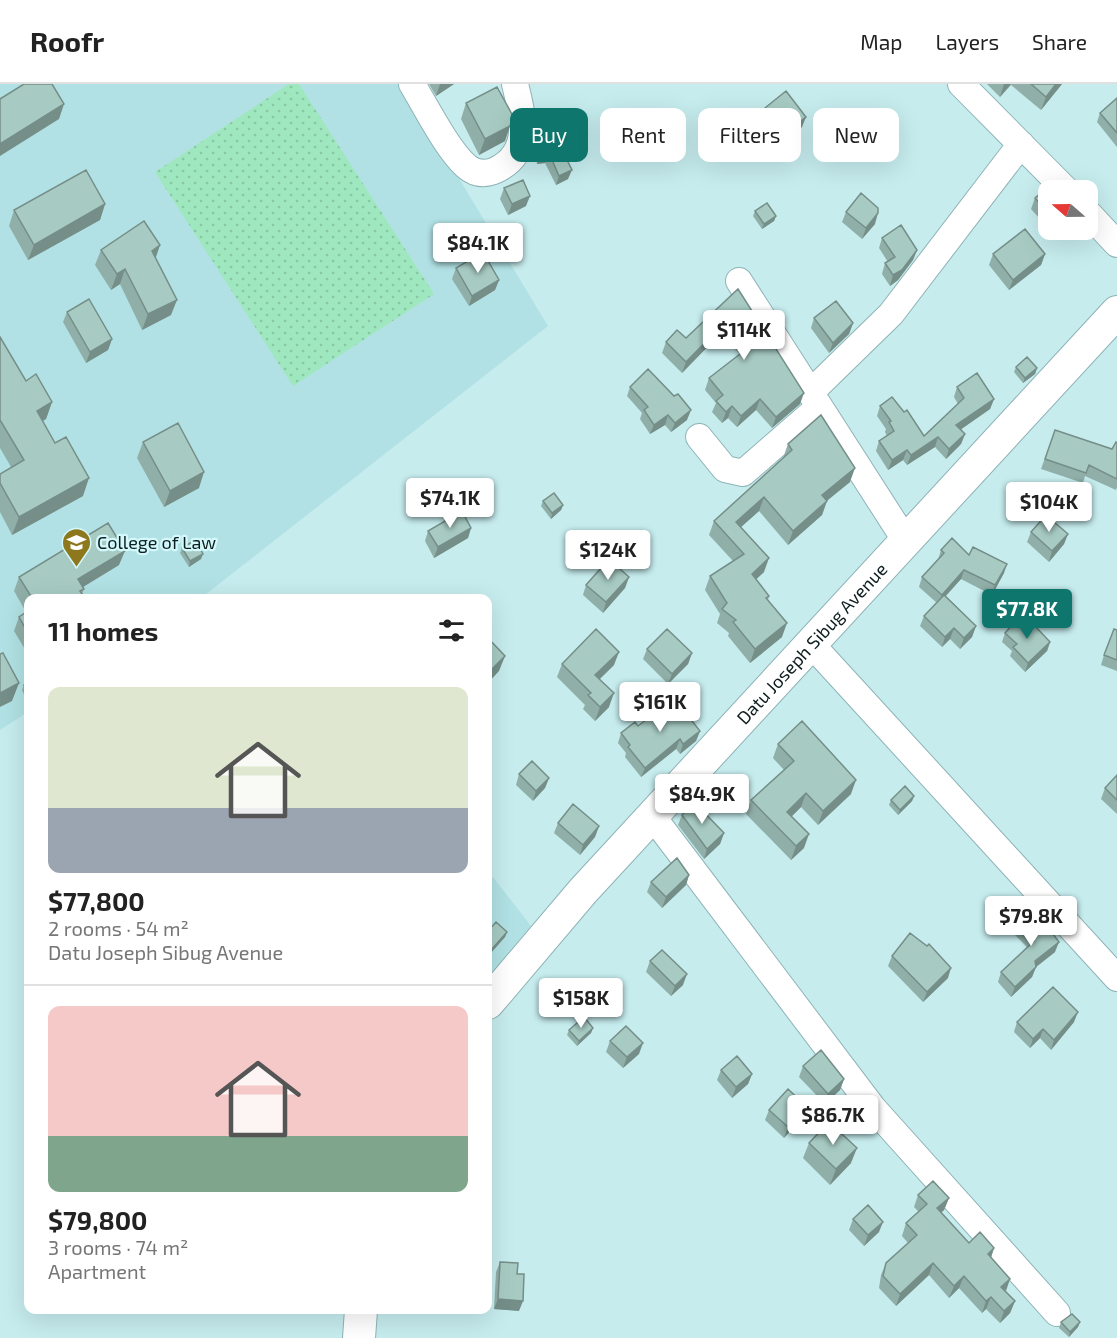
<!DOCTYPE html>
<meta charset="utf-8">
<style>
:root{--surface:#fff;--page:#f2f2f2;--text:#222;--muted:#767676;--line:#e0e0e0;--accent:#0f766e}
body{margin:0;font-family:"Exo 2",sans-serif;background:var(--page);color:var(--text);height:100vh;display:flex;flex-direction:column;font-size:22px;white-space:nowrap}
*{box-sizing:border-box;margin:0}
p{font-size:20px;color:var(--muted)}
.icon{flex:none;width:33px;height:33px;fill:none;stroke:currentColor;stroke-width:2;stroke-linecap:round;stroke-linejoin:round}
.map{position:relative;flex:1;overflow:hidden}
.details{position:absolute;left:24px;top:510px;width:468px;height:720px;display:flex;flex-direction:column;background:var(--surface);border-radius:12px;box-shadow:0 6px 24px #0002}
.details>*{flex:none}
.guide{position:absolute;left:510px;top:24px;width:516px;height:54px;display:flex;gap:12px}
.needle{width:39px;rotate:290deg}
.fabs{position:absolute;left:1038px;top:96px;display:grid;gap:12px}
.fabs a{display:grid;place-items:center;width:60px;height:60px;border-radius:12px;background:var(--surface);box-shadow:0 6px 24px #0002;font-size:30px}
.price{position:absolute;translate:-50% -51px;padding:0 14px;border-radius:6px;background:#fff;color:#222;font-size:20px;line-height:39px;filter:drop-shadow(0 2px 3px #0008)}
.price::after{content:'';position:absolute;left:50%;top:36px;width:18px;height:14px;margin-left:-9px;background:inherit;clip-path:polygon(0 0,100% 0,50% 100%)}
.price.selected{background:var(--accent);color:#fff}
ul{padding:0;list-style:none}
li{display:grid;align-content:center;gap:12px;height:318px;padding:0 24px}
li+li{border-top:2px solid var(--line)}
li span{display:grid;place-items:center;height:186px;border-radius:12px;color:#555}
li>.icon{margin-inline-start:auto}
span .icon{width:108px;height:108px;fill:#fffc;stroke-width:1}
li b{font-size:26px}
h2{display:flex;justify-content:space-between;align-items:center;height:72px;padding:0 24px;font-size:26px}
.pill{padding:0 21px;border-radius:12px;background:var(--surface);box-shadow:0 6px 24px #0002;font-size:21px;line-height:54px}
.pill.selected{background:var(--accent);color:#fff}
header{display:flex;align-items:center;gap:36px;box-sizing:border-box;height:84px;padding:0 30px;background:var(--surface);border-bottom:2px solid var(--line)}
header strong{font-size:28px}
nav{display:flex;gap:33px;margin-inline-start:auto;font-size:21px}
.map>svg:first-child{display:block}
.built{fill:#b1e1e4}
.park{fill:url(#park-dots)}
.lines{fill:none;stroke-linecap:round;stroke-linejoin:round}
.minor-casing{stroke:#8eb3b6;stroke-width:28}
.major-casing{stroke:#8eb3b6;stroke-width:34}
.minor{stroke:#fff;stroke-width:26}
.major{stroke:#fff;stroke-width:32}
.wall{fill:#90afa8}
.shaded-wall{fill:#758e88}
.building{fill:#a7cbc3;stroke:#758e88;stroke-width:1.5}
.labels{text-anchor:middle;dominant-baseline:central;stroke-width:4.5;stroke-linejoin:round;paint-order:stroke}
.poi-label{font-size:18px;fill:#0f1e1f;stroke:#d3f9fc;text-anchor:start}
.street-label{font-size:18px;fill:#0f1e1f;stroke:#d3f9fc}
</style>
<header>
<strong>Roofr</strong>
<nav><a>Map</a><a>Layers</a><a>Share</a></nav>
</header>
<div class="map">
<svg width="1117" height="1254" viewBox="0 0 1117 1254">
<defs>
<pattern id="park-dots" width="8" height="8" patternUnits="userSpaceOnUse" patternTransform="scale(1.5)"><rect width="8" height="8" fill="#9fe8bf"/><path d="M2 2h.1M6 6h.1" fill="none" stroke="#88c7a4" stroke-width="1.8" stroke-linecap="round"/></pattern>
</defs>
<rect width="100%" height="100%" fill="#c6ecee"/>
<!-- built -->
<path class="built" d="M0,0H402L548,242L201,514H28V628L0,646Z
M493,793L531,842L488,893V799Z"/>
<!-- park -->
<path class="park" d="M289,0H299L434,210L293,302L155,88Z"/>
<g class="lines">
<defs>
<path id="minor" d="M412,0C426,23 447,65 466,82C475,90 485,91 496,86C532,69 523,32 515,0
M961,0L1066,106
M1088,129L1117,160
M739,197L907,459
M810,309L891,230L1021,60
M699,353L725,385L743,389L819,323
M812,561L1117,894
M653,733L873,1024L1057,1229"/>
<g id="major">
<path id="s1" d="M488,919L583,807L1117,228"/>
<path d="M359,1254L361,1226"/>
</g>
</defs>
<!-- minor casing -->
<use href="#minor" class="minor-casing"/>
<!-- major casing -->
<use href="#major" class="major-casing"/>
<!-- minor -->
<use href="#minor" class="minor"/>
<!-- major -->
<use href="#major" class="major"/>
</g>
<!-- wall -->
<path class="wall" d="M429,0H454L436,12Z
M987,0H1062L1041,26L1011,1L1000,13Z
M1117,14V63L1097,38L1100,29Z
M466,19L505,57L479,71L461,35Z
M755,32L802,43L771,66L752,42Z
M540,41L577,72L566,74L568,95L556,101L545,79L537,80L534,65L537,51Z
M504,104L526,122L508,131L500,115Z
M1048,106V144L1031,125L1035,114Z
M105,120L100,136L28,176L9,142L14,126Z
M755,127L776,132L774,137L762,145L753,132Z
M846,128L875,140L862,155L842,138Z
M1050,146H1069L1058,155Z
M882,154L917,166L913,176L898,196L890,202L882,190L885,179L888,178L879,164Z
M160,161L155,174L171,231L142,246L120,200L111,206L95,181L101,166Z
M993,170H1045L1041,181L1009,206L989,181Z
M456,184L499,196L495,206L469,222L452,195Z
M738,205L800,320L772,344L756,326L737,343L728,334L722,339L712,328L716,319L705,306L709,294L740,270L720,250L682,289L662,269L666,258L686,254Z
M67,228L112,255L108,266L86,279L63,238Z
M814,234L853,239L849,250L829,269L811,244Z
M0,253L26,297L52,318L46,335L43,337L83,412L12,451L0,428V390L11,383L0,364Z
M1016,283L1037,284L1035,290L1023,299L1014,288Z
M630,303L687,336L671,348L665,341L650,350L640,335L642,329L627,312Z
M957,303L994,315L990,325L961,345L965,350L961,360L946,375L935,363L907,381L903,376L888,386L876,367L879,357L887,352L885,348L886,345L877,332L880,322L924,352L958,320L954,313Z
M1055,346L1112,365L1117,359V403L1116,406L1085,392L1083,399L1041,385Z
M143,358L199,404L164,423L137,374Z
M788,360L850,398L827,416L822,431L788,461L759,427L741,443L764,488L756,495L769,512L768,516L782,553L750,579L728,552L729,549L717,539L720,530L705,506L710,492L733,477L709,451L714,437L783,374Z
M543,417L563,421L561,426L551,435L541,422Z
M471,444L468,454L434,474L425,457L428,447Z
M1031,448L1068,450L1064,460L1049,478L1027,458Z
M182,464L201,475L189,483L180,469Z
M941,466L969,471L1004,489L992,511L961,495L946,512L976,542L972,553L960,565L950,555L942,563L920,542L924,532L937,519L919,503L922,493L938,476Z
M119,481L83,503L84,505L82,510L85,514H28V565L26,567L14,547L19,533L26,528L14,507L19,493Z
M629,493L625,504L603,529L583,511L586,501Z
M1031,546L1050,558L1047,567L1025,588L1010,572L1012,567L1002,558L1005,549Z
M1117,546V587L1101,581L1104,571Z
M647,565L692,569L688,580L668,600L643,575Z
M562,580L614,581L600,595L609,623L595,637L583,625L585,621L557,593Z
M28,599V619L22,606L24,601Z
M638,642L700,647L696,657L680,670L676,665L641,693L625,673L626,669L618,659L621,649Z
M778,660L851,710L818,741L801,723L791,733L804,764L791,776L746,730L751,716L784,686L773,674Z
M519,690L549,694L545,704L533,717L516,701Z
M1117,691V730L1101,715L1105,704Z
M914,712L912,717L898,731L889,721L891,716Z
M682,731L724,749L720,760L704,775L678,741Z
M558,739L599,742L595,753L580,771L554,749Z
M689,791L686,801L662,824L647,808L651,798Z
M1018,840L1051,848L1055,868L1036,883L1032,893L1011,913L998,898L1001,888L1027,863L1014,850Z
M488,847L507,848L505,853L489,871L488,870Z
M892,872L948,894L923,918L888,882Z
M650,877L683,901L671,912L646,888Z
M1017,938H1074L1051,966L1040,954L1030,964L1014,948Z
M593,944L591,949L577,962L567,951L569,946Z
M610,957L639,970L623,984L606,968Z
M803,982L844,995L840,1006L825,1020L799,993Z
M721,986L752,990L748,1000L732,1014L717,996Z
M769,1026L803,1033L784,1054L765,1036Z
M809,1059L851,1079L830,1101L803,1074Z
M918,1111L949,1114L944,1126L941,1129L969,1159L994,1164L991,1174L1005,1208L1015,1217L1010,1229L1000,1239L986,1225L982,1229L959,1204L949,1214L929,1191L896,1222L879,1204L881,1191L886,1179L908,1159L902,1152L906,1139L919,1128L914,1123Z
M853,1135L879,1148L864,1162L849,1146Z
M500,1178L517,1190L519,1227L494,1225L496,1188Z
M1061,1238H1080L1078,1243L1069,1253L1059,1244Z"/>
<!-- shaded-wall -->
<path class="shaded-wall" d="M440,0H454L436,12Z
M1004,0H1011L1000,13Z
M1056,0H1062L1041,26L1046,13Z
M64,20L59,35L0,72V60Z
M806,33L802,43L771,66L775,56Z
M510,42L505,57L479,71L485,55Z
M581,62L577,72L559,76L562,66Z
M549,69L545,79L537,80L541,71Z
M572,86L568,95L556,101L559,92Z
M530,112L526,122L508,131L512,120Z
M105,120L100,136L28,176L34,161Z
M878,129L875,140L862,155L866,144Z
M776,132L774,137L762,145L764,140Z
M1062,146H1069L1058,155Z
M160,161L155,176L152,167Z
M917,166L913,176L898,196L890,202L893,191Z
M1045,170L1041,181L1009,206L1013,196Z
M125,185L120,200L111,206L117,190Z
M499,196L495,206L469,222L472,212Z
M177,216L171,231L142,246L148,230Z
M724,239L720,250L682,289L686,278Z
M853,239L849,250L829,269L833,259Z
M112,255L108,266L86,279L90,268Z
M1037,284L1035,290L1023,299L1025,294Z
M804,309L800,320L772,344L776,333Z
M760,315L756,326L737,343L741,332Z
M994,315L990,325L953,351L956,341Z
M52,318L46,335L31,344L37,327Z
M732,322L728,334L722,339L726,328Z
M691,326L687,336L671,348L675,339Z
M668,331L665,341L650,350L654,341Z
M965,350L961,360L946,375L949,365Z
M938,353L935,363L907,381L911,371Z
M907,366L903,376L888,386L892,376Z
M855,384L850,398L817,425L822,411Z
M204,388L199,404L164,423L170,407Z
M89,394L83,412L12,451L19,433Z
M764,413L759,427L731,452L736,438Z
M827,417L822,431L788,461L793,447Z
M563,421L561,426L551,435L552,429Z
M471,444L468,454L434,474L438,463Z
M1068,450L1064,460L1049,478L1052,467Z
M125,467L119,481L73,509L78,495Z
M203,470L201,475L189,483L190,477Z
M769,474L764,488L747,504L752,490Z
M1007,480L1004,489L992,511L995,501Z
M964,486L961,495L938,520L942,511Z
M629,493L625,504L603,529L606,518Z
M787,539L782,553L750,579L755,565Z
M976,542L972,553L960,565L964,554Z
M954,544L950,555L942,563L945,553Z
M1050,558L1047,567L1025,588L1028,579Z
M619,568L614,581L590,604L595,591Z
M692,569L688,580L668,600L672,590Z
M505,572L499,587L488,599V589Z
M19,599L12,617L0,623V609Z
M614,609L609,623L595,637L600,623Z
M700,647L696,657L680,670L683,660Z
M680,655L676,665L641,693L645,684Z
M549,694L545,704L533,717L536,707Z
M856,696L851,710L818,741L823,727Z
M806,709L801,723L782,742L787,728Z
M914,712L912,717L898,731L900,726Z
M599,742L595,753L580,771L583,761Z
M724,749L720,760L704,775L707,765Z
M809,750L804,764L791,776L796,762Z
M689,791L686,801L662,824L666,813Z
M507,848L505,853L489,871L491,866Z
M1059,858L1055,868L1036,883L1032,893L1011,913L1015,903L1035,877Z
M951,884L948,894L923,918L927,908Z
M687,890L683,901L671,912L675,902Z
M1078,928L1074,938L1051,966L1054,956Z
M593,944L591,949L577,962L579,957Z
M1043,945L1040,954L1030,964L1033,955Z
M643,959L639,970L623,984L627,973Z
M752,990L748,1000L732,1014L736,1003Z
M844,995L840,1006L825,1020L828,1010Z
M807,1023L803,1033L784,1054L788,1043Z
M857,1064L851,1079L830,1101L836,1085Z
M949,1114L944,1126L932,1136L937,1124Z
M883,1138L879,1148L864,1162L868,1151Z
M994,1164L990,1176L988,1170Z
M933,1179L929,1191L896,1222L900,1210Z
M964,1192L959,1204L949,1214L954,1202Z
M1010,1195L1006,1207L1001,1203Z
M991,1213L986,1225L982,1229L986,1217Z
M498,1215L523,1217L519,1227L494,1225Z
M1015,1217L1010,1229L1000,1239L1004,1227Z
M1080,1238L1078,1243L1069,1253L1070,1248Z"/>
<!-- building -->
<path class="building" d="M24,0H52L64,20L0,60V15Z
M1031,0H1056L1046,13Z
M497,3L513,32L510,42L485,55L466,19Z
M786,7L806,33L775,56L755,32Z
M1117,14V49L1100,29Z
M575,34L581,62L562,66L572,86L559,92L549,69L541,71L537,55L540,41Z
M86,86L105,120L34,161L14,126Z
M523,96L530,112L512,120L504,104Z
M1052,99L1059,106H1048V129L1035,114Z
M861,109L878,124V129L866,144L846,128Z
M767,119L776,132L764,140L755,127Z
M144,137L160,161L152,167L177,216L148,230L125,185L117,190L101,166Z
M901,141L917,166L902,186L893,191L885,179L895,173L882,154Z
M1025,145L1045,170L1013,196L993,170Z
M483,168L499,196L472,212L456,184Z
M738,205L804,309L776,333L760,315L741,332L732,322L726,328L716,317L723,311L709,294L749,263L724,239L686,278L666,258L677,246L686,254Z
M89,215L112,255L90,268L67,228Z
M836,217L853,239L833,259L814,234Z
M0,253L26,297L36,290L52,318L37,327L55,359L66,353L89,394L19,433L0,399V390L24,376L0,336Z
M1027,273L1037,284L1025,294L1016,283Z
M648,285L674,312L678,310L691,326L675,339L668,331L654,341L644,326L648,323L630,303Z
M977,289L994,315L956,341L965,350L949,365L938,353L911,371L907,366L892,376L879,357L894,347L889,338L891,337L880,322L892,313L904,328L907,326L924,352L964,314L957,303Z
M821,331L855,384L822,411L827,417L793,447L764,413L736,438L769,474L752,490L769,512L766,514L787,539L755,565L733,538L736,536L722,525L727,519L710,492L744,470L714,437L792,366L788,360Z
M178,339L204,388L170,407L143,358Z
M1055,346L1112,365L1116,358L1117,359V395L1089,381L1086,389L1045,375Z
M554,409L563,421L552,429L543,417Z
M462,427L471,444L438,463L428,447Z
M1046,431L1068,450L1052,467L1031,448Z
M108,439L125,467L78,495L84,505L80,507L85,514H32L19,493Z
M952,454L969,471L973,463L1007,480L995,501L964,486L942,511L922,493L944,469L941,466Z
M195,456L203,470L190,477L182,464Z
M609,475L629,493L606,518L586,501Z
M944,511L976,542L964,554L954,544L945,553L924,532Z
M28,527V549L19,533Z
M1018,534L1031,546L1035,542L1050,558L1028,579L1013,563L1017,560L1005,549Z
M596,545L619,568L595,591L614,609L600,623L588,611L591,609L562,580Z
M667,545L692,569L672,590L647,565Z
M1114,545L1117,546V576L1104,571Z
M488,554L505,572L488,589Z
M3,569L19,599L0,609V570Z
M28,599V611L24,601Z
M674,614L700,647L683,660L680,655L645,684L628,663L630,661L621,649L635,638L638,642Z
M802,637L856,696L823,727L806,709L787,728L809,750L796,762L751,716L794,677L778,660Z
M532,677L549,694L536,707L519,690Z
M1117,691V716L1105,704Z
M905,702L914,712L900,726L891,716Z
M694,718L724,749L707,765L682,731Z
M573,720L599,742L583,761L558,739Z
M677,774L689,791L666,813L651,798Z
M1035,823L1053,842L1050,846L1059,858L1035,877L1036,883L1015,903L1001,888L1034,857L1018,840Z
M496,838L507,848L491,866L488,863V847Z
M910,849L927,862L929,860L951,884L927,908L892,872Z
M662,866L687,890L675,902L650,877Z
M1053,903L1078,928L1054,956L1043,945L1033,955L1017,938Z
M584,933L593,944L579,957L569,946Z
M626,942L643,959L627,973L610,957Z
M821,966L844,995L828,1010L803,982Z
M737,972L752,990L736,1003L721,986Z
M788,1005L807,1023L788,1043L769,1026Z
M829,1038L857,1064L836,1085L809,1059Z
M933,1097L949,1114L937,1124L969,1159L980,1148L994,1164L988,1170L1010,1195L1001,1203L1015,1217L1004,1227L991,1213L986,1217L964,1192L954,1202L933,1179L900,1210L883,1192L886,1179L917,1151L906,1139L927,1120L918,1111Z
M868,1121L883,1138L868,1151L853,1135Z
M500,1178L518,1179L517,1190H524L523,1217L498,1215Z
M1072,1230L1080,1238L1070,1248L1061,1238Z"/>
<!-- icons -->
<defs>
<symbol id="university-pin" viewBox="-11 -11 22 30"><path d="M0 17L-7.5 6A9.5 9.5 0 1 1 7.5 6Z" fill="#8e781d" stroke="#d3f9fc"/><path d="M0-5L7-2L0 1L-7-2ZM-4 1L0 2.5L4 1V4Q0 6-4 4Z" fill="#fff"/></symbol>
</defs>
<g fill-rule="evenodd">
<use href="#university-pin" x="60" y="442" width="33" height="45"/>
</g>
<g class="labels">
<!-- poi labels -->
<g class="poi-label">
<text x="97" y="458">College of Law</text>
</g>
<!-- street labels -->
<g class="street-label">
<text stroke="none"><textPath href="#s1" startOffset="484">Datu Joseph Sibug Avenue</textPath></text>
</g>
</g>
</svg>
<div class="fabs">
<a><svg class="needle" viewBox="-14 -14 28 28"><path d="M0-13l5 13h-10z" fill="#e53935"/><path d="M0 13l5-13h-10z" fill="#767676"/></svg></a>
</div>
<b class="price" style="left:478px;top:190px">$84.1K</b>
<b class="price" style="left:744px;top:277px">$114K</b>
<b class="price" style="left:450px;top:445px">$74.1K</b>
<b class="price" style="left:1049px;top:449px">$104K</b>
<b class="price" style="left:608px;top:497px">$124K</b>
<b class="price selected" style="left:1027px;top:556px">$77.8K</b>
<b class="price" style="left:660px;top:649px">$161K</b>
<b class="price" style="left:702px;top:741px">$84.9K</b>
<b class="price" style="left:1031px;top:863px">$79.8K</b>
<b class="price" style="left:581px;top:945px">$158K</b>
<b class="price" style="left:833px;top:1062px">$86.7K</b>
<div class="guide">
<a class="pill selected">Buy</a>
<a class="pill">Rent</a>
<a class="pill">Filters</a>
<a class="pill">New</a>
</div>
<section class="details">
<h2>11 homes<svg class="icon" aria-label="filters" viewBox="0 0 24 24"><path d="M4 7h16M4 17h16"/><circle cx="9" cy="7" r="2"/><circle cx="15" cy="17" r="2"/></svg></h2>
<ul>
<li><span style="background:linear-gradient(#dfe7d0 65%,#9aa5b1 0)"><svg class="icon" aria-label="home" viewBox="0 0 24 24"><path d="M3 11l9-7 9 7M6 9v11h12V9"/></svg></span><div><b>$77,800</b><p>2 rooms · 54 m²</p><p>Datu Joseph Sibug Avenue</p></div></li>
<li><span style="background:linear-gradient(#f6c9c9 70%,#7fa58c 0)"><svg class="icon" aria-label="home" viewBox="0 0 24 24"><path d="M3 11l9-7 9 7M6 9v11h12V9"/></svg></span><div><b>$79,800</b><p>3 rooms · 74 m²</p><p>Apartment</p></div></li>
</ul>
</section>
</div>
